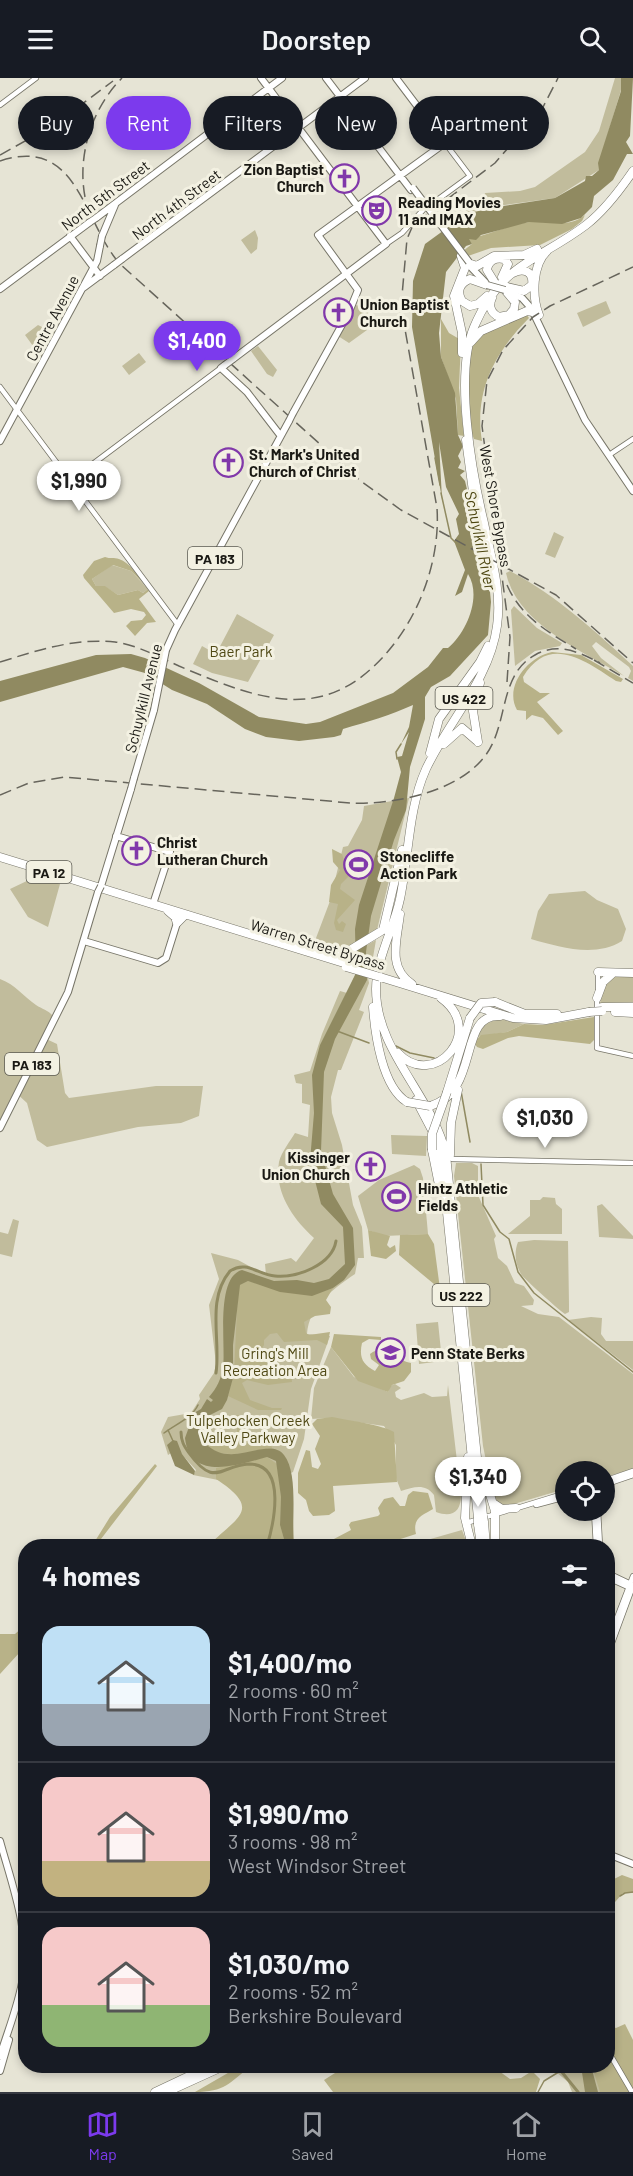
<!DOCTYPE html>
<meta charset="utf-8">
<style>
:root{--surface:#171b24;--page:#242831;--text:#f1f3f6;--muted:#9ea1a6;--line:#363941;--accent:#7c3aed}
body{margin:0;font-family:Barlow,sans-serif;background:var(--page);color:var(--text);height:100vh;display:flex;flex-direction:column;font-size:22px;white-space:nowrap}
*{box-sizing:border-box;margin:0}
p{font-size:20px;color:var(--muted)}
.icon{flex:none;width:33px;height:33px;fill:none;stroke:currentColor;stroke-width:2;stroke-linecap:round;stroke-linejoin:round}
.map{position:relative;flex:1;overflow:hidden}
.panel{position:absolute;left:18px;top:1461px;width:597px;height:534px;display:flex;flex-direction:column;background:var(--surface);border-radius:24px;box-shadow:0 3px 9px #0003}
.panel>*{flex:none}
.hud{position:absolute;left:18px;top:18px;width:597px;height:54px;display:flex;gap:12px}
.tools{position:absolute;left:555px;top:1383px;display:grid;gap:12px}
.tools a{display:grid;place-items:center;width:60px;height:60px;border-radius:50%;background:var(--surface);box-shadow:0 3px 9px #0003;font-size:30px}
.price{position:absolute;translate:-50% -51px;padding:0 14px;border-radius:21px;background:#fff;color:#222;font-size:20px;line-height:39px;filter:drop-shadow(0 2px 3px #0008)}
.price::after{content:'';position:absolute;left:50%;top:36px;width:18px;height:14px;margin-left:-9px;background:inherit;clip-path:polygon(0 0,100% 0,50% 100%)}
.price.current{background:var(--accent);color:#fff}
ul{padding:0;list-style:none}
li{display:flex;align-items:center;gap:18px;height:150px;padding:0 24px}
li+li{border-top:2px solid var(--line)}
li span{display:grid;place-items:center;flex:none;width:168px;height:120px;border-radius:18px;color:#555}
li>.icon{margin-inline-start:auto}
span .icon{width:72px;height:72px;fill:#fffc;stroke-width:1}
li b{font-size:26px}
h2{display:flex;justify-content:space-between;align-items:center;height:72px;padding:0 24px;font-size:26px}
.pill{padding:0 21px;border-radius:27px;background:var(--surface);box-shadow:0 3px 9px #0003;font-size:21px;line-height:54px}
.pill.current{background:var(--accent);color:#fff}
header{display:flex;justify-content:space-between;align-items:center;height:78px;padding:0 24px;background:var(--surface);font-size:27px;font-weight:600}
.dock{display:flex;justify-content:space-around;align-items:center;height:84px;border-top:2px solid var(--line);background:var(--surface);font-size:16px;color:var(--muted)}
.dock a{display:grid;justify-items:center;gap:3px}
.dock .current{color:var(--accent)}
.map>svg:first-child{display:block}
.green{fill:#c1bc9c}
.forest{fill:#b8b288}
.water{fill:#908a61}
.lines{fill:none;stroke-linecap:round;stroke-linejoin:round}
.stream{stroke:#908a61;stroke-width:1.5}
.canal{stroke:#908a61;stroke-width:3}
.secondary-casing{stroke:#777568;stroke-width:6}
.primary-casing{stroke:#777568;stroke-width:8}
.highway-casing{stroke:#777568;stroke-width:9}
.secondary{stroke:#fff;stroke-width:4.5}
.primary{stroke:#fff;stroke-width:6}
.highway{stroke:#fff;stroke-width:8}
.rail{stroke:#67655c;stroke-width:1.5;stroke-dasharray:12 6;stroke-linecap:butt}
.primary-bridge-casing{stroke:#777568;stroke-width:8;stroke-linecap:butt}
.highway-bridge-casing{stroke:#777568;stroke-width:9;stroke-linecap:butt}
.primary-bridge{stroke:#fff;stroke-width:6}
.highway-bridge{stroke:#fff;stroke-width:8}
.labels{text-anchor:middle;dominant-baseline:central;stroke-width:6;stroke-linejoin:round;paint-order:stroke}
.shield{fill:#f3f1e2;stroke:#5b5a52;stroke-width:1.5}
.shield-label{font-size:14px;font-weight:bold;fill:#1a1914}
.poi-label{font-size:15px;font-weight:bold;fill:#1a1914;stroke:#f3f1e2;text-anchor:start}
.street-label{font-size:15px;fill:#1a1914;stroke:#f3f1e2}
.park-label{font-size:15px;fill:#4f4814;stroke:#f3f1e2}
.water-label{font-size:16px;font-style:italic;fill:#4c4510;stroke:#f3f1e2}
</style>
<header><svg class="icon" aria-label="menu" viewBox="0 0 24 24"><path d="M4 6h16M4 12h16M4 18h16"/></svg>Doorstep<svg class="icon" aria-label="search" viewBox="0 0 24 24"><circle cx="10" cy="10" r="6"/><path d="M15 15l6 6"/></svg></header>
<div class="map">
<svg width="633" height="2014" viewBox="0 0 633 2014">
<rect width="100%" height="100%" fill="#e6e4d5"/>
<!-- green -->
<path class="green" d="M615,0H621V12L599,85V92L555,120L491,129L458,142L460,137L483,121L485,115L520,113L535,109L585,74L599,53Z
M255,152L258,160L257,171L251,176L241,162Z
M606,223L611,235L583,249L577,235Z
M355,227L368,229L367,252L349,265L338,258Z
M38,247L54,255L41,279L25,257Z
M258,268L277,292L273,299L267,296L251,273Z
M139,275L146,284L129,297L122,288Z
M554,454L564,459L555,480L545,476Z
M112,487L131,493L148,511L143,515L138,512L118,517L104,508H96L92,501Z
M510,493C557,518 594,552 633,588V603L628,600L631,593L629,589L596,564L592,568L601,580L624,598C582,573 517,546 506,495Z
M514,528L537,550L562,565L560,568L535,573L515,588L511,532Z
M237,536L274,557L248,604L212,595L193,586L202,568L216,576Z
M409,720L376,856L367,861V867L376,862L371,891L366,890L369,905L359,932L364,934L341,992H338L331,1019L332,1035L342,1067L353,1127L362,1149L364,1180H358L355,1196C333,1211 309,1228 307,1256L330,1258L311,1311L304,1361L293,1394L291,1395L294,1468H235L245,1422L223,1403L193,1397L196,1392L177,1371L168,1377L161,1354L168,1339L191,1335L200,1321L199,1317L214,1295L216,1286L209,1227L219,1201L211,1175L238,1182L266,1197L265,1186L291,1180L296,1184L314,1160C293,1141 274,1114 279,1084C281,1075 290,1063 295,1055L308,1059L310,1027L302,1025V1006L296,1005L294,997L310,993L322,956L340,913L347,915L356,895V887L343,881L356,872L335,874L313,868L330,823L343,769L348,768L362,742L364,728Z
M42,800L60,806L48,849L28,839L10,811L31,801Z
M585,813L597,822L618,831L626,851L622,863C595,880 559,869 531,861L538,833L549,816Z
M633,898V924L600,925L603,908L612,899Z
M0,901C16,907 23,918 36,927C42,931 48,932 53,938L42,959L57,966L65,1015L69,1020L156,1008H203L199,1038L181,1045L138,1049L47,1069L37,1062L27,1025L15,1014L0,1042Z
M500,941L524,946L507,954L476,959L482,946Z
M391,1057L427,1058L426,1078L392,1076Z
M456,1085H472L478,1088V1117L496,1158L494,1161L498,1180L507,1188L515,1205L524,1208L534,1222L533,1227L521,1228L538,1236L559,1239L633,1296V1391L605,1399L604,1394H566L565,1411L504,1429L494,1421L483,1368L454,1098Z
M414,1087L420,1091L423,1100L428,1156L385,1158L368,1152L358,1118L379,1102Z
M543,1119L555,1120L556,1126L562,1131V1156H508L530,1138V1122H540Z
M602,1126L633,1158V1161L599,1159L597,1128Z
M13,1141L19,1143L12,1179L0,1176V1154L8,1156Z
M534,1162L568,1163L569,1226V1234L565,1236C560,1233 522,1199 521,1196C515,1186 514,1174 518,1164Z
M591,1239L602,1240L601,1256L606,1263H633V1292L568,1242Z
M438,1244L442,1283L419,1286L416,1246Z
M331,1269L354,1299L388,1314L390,1308L395,1306L401,1310L395,1314L396,1319L401,1322L424,1315L432,1319L447,1318L448,1307L461,1417C461,1434 452,1440 436,1434L434,1417C425,1405 414,1409 401,1413L396,1400V1367L384,1348L328,1340L311,1341L314,1310Z
M462,1452L468,1468H406Z
M608,1976L630,2014H572L568,2004L549,1988H608Z"/>
<!-- forest -->
<path class="forest" d="M585,137L582,143L572,151L540,167L491,170L468,178L463,173L472,166L468,161C489,157 508,147 529,144C548,142 568,151 585,137Z
M527,237L529,240C494,275 474,314 482,363L474,361C465,342 463,279 476,261C482,253 517,239 527,237Z
M441,241L449,255L461,262L459,310L464,358L458,357L456,321L441,279Z
M105,479C110,481 114,479 119,481C130,485 137,496 144,506L131,493L113,487L92,501L96,508H105L118,517L138,512L143,515L148,511L149,513L139,521L156,544L147,545L135,558L126,548L131,543L142,542L146,537L144,534L131,531L114,535L84,500L83,497L94,483Z
M552,574L581,577L623,601L621,604L616,603C584,582 549,556 523,599L524,604L540,615H550L537,624L563,653L558,657L543,640L532,637L526,642V633L517,632C504,609 527,579 552,574Z
M332,771L342,776L345,786L354,793L341,806L340,811L355,822L337,842L339,846L342,843L346,846L343,854L336,852L334,845L338,826L329,824L331,807L340,792L333,784Z
M594,939V962L590,966L519,958L508,960L483,971L477,969L474,964L481,957L507,954L524,946L543,947Z
M368,1152L390,1158L387,1167L390,1170L395,1167L396,1173L386,1181L371,1178Z
M428,1156L434,1166L440,1211L399,1177L400,1157Z
M248,1203C281,1210 298,1224 333,1210L326,1222L331,1229L330,1236L315,1238L304,1244L306,1255L309,1257L330,1254L327,1267L317,1262L284,1264L277,1255L270,1256L264,1262V1267L260,1273L268,1287L269,1295L278,1296L291,1292L292,1304L268,1307L247,1302L242,1305L250,1322L272,1330H282L281,1332H258L228,1318L234,1295L238,1211L240,1207Z
M334,1256L381,1259V1262L369,1261L362,1265C359,1279 362,1286 375,1293L379,1287L371,1281L370,1276C386,1263 396,1283 411,1285V1294L404,1303L392,1307L388,1314L358,1303L331,1269Z
M235,1337H259L265,1350L261,1351L250,1346L245,1348L244,1353L253,1361L269,1359L272,1370C248,1373 212,1388 201,1356L217,1354L237,1357V1349L225,1342Z
M332,1339C347,1342 383,1347 394,1354L397,1404L333,1408L335,1433L329,1437L313,1438L309,1433L306,1422L298,1415V1395L306,1372L310,1373L312,1389L318,1391L321,1386L315,1371L320,1358L312,1346L317,1341Z
M267,1379L277,1386L281,1419L280,1447L286,1468H208C238,1438 263,1432 216,1401V1390Z
M155,1386L157,1388L101,1461L100,1466L102,1468H92L110,1439Z
M413,1413L428,1415L433,1431C423,1437 412,1440 416,1456L379,1468L334,1466L332,1462L351,1452L349,1447L351,1444L378,1438L380,1436L378,1430L384,1421L393,1419L400,1428H405L408,1417Z
M25,1547V1573L20,1574L0,1596V1556H15Z
M622,1797L633,1801V1815H623L608,1832V1804Z
M625,1946L633,1962V2013L608,1971V1947L616,1950Z
M608,1979L629,2014H600L592,1988H608Z
M240,1988H251C229,2005 225,2014 195,2014Z
M346,1988H492L510,2001L521,2000L532,1993L540,2001L536,2014H333L324,2002Z"/>
<!-- water -->
<path class="water" d="M621,0H633L630,58L626,64L633,76H627L613,102L594,118L592,129L581,140L562,146L529,144L481,157L476,162L469,161L472,166L466,168L446,194L439,255L441,279L455,315L458,357L463,368L458,378L461,384L458,390L465,393L460,397L465,403L489,504L491,524L488,557L450,598L431,609L425,619V641L410,689L406,732L394,762L371,838L366,874L367,902L335,961L324,994L321,1073L333,1116L353,1150L355,1187L344,1202L333,1210L312,1218L280,1214L248,1203L240,1207L233,1267V1300L227,1322L222,1331L208,1338L201,1348L205,1365C231,1393 268,1357 284,1377C299,1396 291,1444 294,1468H286L280,1447L281,1419L276,1383L267,1379C238,1387 190,1404 185,1360L194,1335L201,1331L207,1321L211,1324L213,1322L209,1319C217,1310 221,1301 223,1289C226,1268 215,1199 242,1192L274,1203L297,1202L314,1205L329,1201L345,1186L343,1149L321,1126L310,1083L314,1035L312,997L320,967L356,895L355,851L359,827L394,720L401,694L397,679L402,678L409,654L401,666L409,649L413,627C391,637 367,644 343,651L341,657L334,659L299,663L266,659L245,651L207,626L172,612L145,595L123,589L0,624V603L96,577L131,576L145,580L199,605L259,639L306,646L320,644L393,615L428,589L443,570H448C467,554 482,518 468,496L462,514L455,518L465,492L454,463L459,456L456,441L459,436L446,409L439,364L442,421L412,249L413,203L425,166L458,142L483,131L555,120L585,103L586,98H592L599,92L598,85L621,13Z
M173,1362L177,1363L182,1376L195,1393L194,1397L175,1388L167,1367Z
M581,1988H591L598,2014H585Z"/>
<g class="lines">
<!-- stream -->
<path class="stream" d="M435,380L440,407
M441,415L451,460L455,464
M397,681L396,674L401,666
M337,953L369,965
M396,968L410,975L434,980
M461,1013L470,1064
M481,1086L483,1127L500,1154L509,1161L518,1194L534,1215L633,1294
M168,1352L173,1363
M164,1355C176,1346 192,1340 198,1327
M20,1728L26,1719
M620,1818L625,1815L633,1814
M538,2014L544,2003L562,1992"/>
<!-- canal -->
<path class="canal" d="M216,1295C221,1261 206,1222 230,1193C247,1182 258,1197 275,1198C297,1200 332,1187 336,1163
M181,1354C181,1363 184,1368 189,1375C215,1411 221,1387 249,1386C288,1386 273,1448 267,1468
M557,1988L578,2014"/>
<defs>
<path id="secondary" d="M0,27L36,0
M429,128L470,98L445,65
M386,166L402,155L423,132
M0,309L178,547
M609,377L633,361
M70,403L221,290
M598,911V894
M597,920V970L633,978
M452,1081L633,1085
M604,1403L633,1393
M604,1407L633,1397
M536,1427L566,1419
M514,1431L566,1415
M594,1432L596,1468
M598,1432L600,1468
M466,1445L506,1433
M608,1495L631,1506
M608,1500L630,1510
M608,1563L633,1498
M608,1576L633,1508
M608,1973L632,2014"/>
<path id="primary" d="M326,0L411,112
M96,140L282,0
M70,158L100,198
M102,158L115,127
M122,181L365,0
M465,183L485,204
M83,210L114,187
M0,211L90,144
M506,213L522,220L531,230L585,342L633,413
M233,281L386,166L261,0
M225,287L221,290L247,314L280,357
M293,335L349,234L358,212L318,157L445,65L396,0
M0,363L97,183L100,168
M166,572L175,552L289,343
M134,700L154,632
M116,758L170,774L154,823
M101,808L131,711
M84,863L158,885L166,880L177,845
M0,1050L68,914L98,814
M0,1763C12,1807 30,1853 23,1899C19,1926 8,1952 0,1978
M608,1776L633,1786
M0,1993L9,1962"/>
<path id="highway" d="M461,178L465,190L454,218L462,255V275
M471,186L477,188L494,178L524,177L537,171
M495,205L487,192C488,183 495,179 504,181L508,186L502,199
M507,209L524,213L532,207C534,194 524,189 513,195
M487,218L478,226L470,228L462,223C456,213 460,205 470,201L487,207
M492,220C488,228 491,235 499,239L509,237L514,231L515,224L505,212
M539,237C532,219 532,187 547,173
M471,264L481,253L527,233L533,234
M466,362L474,421
M478,664L473,633L480,605
M444,666L462,650L477,663
M430,675L439,641L480,584L488,568
M0,779L347,886
M168,833L175,839L177,845L184,838
M400,836C397,862 387,890 412,906
M329,879L345,875L383,852L402,772
M598,894L633,895
M380,899L513,940L546,942L589,934
M597,920L603,904L612,896
M495,924L525,936H557
M373,929C375,956 382,1009 407,1024
M602,929H633
M615,934L633,935
M398,975C434,1013 487,953 441,920
M447,1014L470,940
M416,1022L437,1062L442,1085L478,1440
M430,1028C481,1014 457,935 500,938
M432,1072L440,1112
M450,1077L451,1045L458,1012
M468,1379L465,1440L472,1468
M482,1390L495,1433V1468
M493,1425L502,1431L516,1430
M483,1438L446,1077C433,1018 376,974 376,911C376,881 394,850 400,821C409,778 408,731 426,691C448,644 490,601 497,548C502,513 491,479 484,445C472,395 454,296 474,249C502,184 537,184 586,147C604,133 620,112 633,93
M484,1444L486,1468
M478,1446L481,1468
M155,2014L210,1988
M167,2014L224,1988"/>
</defs>
<!-- secondary casing -->
<use href="#secondary" class="secondary-casing"/>
<!-- primary casing -->
<use href="#primary" class="primary-casing"/>
<!-- highway casing -->
<use href="#highway" class="highway-casing"/>
<!-- secondary -->
<use href="#secondary" class="secondary"/>
<!-- primary -->
<use href="#primary" class="primary"/>
<!-- highway -->
<use href="#highway" class="highway"/>
<!-- rail -->
<path class="rail" d="M0,77L54,47L113,3
M0,83C79,57 83,145 120,186L362,404L401,432L556,517L633,585
M85,119C77,77 92,30 122,0
M433,132L495,85L542,31L558,0
M507,507C521,539 548,554 576,571
M594,582L633,605
M0,584C39,572 74,560 115,564C137,567 159,579 179,588C264,624 331,650 397,562C424,525 440,476 437,430L401,229L407,161L413,147L427,136
M507,604L510,559L482,348L487,303L503,272L533,239L550,228L633,189
M0,717L29,705L64,699L350,725C394,727 458,714 485,678C509,647 498,597 535,577C558,564 579,574 600,585"/>
<defs>
<path id="primary-bridge" d="M413,110L469,184
M90,144L96,140
M100,168L102,158
M114,187L122,181
M487,207L505,212
M225,287L233,281
M289,343L293,335
M154,632L166,572
M131,711L134,700
M98,814L101,808"/>
<path id="highway-bridge" d="M346,889L380,899
M589,934L602,933
M470,940L481,925L495,924
M407,1024L430,1028
M432,1072V1056L447,1014
M483,1438L484,1444
M478,1440V1446"/>
</defs>
<!-- primary-bridge casing -->
<use href="#primary-bridge" class="primary-bridge-casing"/>
<!-- highway-bridge casing -->
<use href="#highway-bridge" class="highway-bridge-casing"/>
<!-- primary-bridge -->
<use href="#primary-bridge" class="primary-bridge"/>
<!-- highway-bridge -->
<use href="#highway-bridge" class="highway-bridge"/>
</g>
<!-- icons -->
<defs>
<symbol id="church-ring" viewBox="-11 -11 22 22"><circle r="9.5" fill="#f3f1e2" stroke="#8138aa" stroke-width="1.5"/><path d="M-1.2-6h2.4v3.5h3.3v2.4h-3.3V6h-2.4V-.1h-3.3v-2.4h3.3Z" fill="#8138aa"/></symbol>
<symbol id="theatre-ring" viewBox="-11 -11 22 22"><circle r="9.5" fill="#f3f1e2" stroke="#8138aa" stroke-width="1.5"/><path d="M-5-5.5Q0-4 5-5.5V0Q5 5 0 6Q-5 5-5 0ZM-3.3-2.5H-1v1.5H-3.3ZM1-2.5H3.3v1.5H1ZM-2.8 1Q0 5.5 2.8 1Z" fill="#8138aa"/></symbol>
<symbol id="stadium-ring" viewBox="-11 -11 22 22"><circle r="9.5" fill="#f3f1e2" stroke="#8138aa" stroke-width="1.5"/><path d="M0-5a6.5 5 0 1 0 0 10a6.5 5 0 1 0 0-10ZM-3.5-1.8h7v3.6h-7Z" fill="#8138aa"/></symbol>
<symbol id="university-ring" viewBox="-11 -11 22 22"><circle r="9.5" fill="#f3f1e2" stroke="#8138aa" stroke-width="1.5"/><path d="M0-5L7-2L0 1L-7-2ZM-4 1L0 2.5L4 1V4Q0 6-4 4Z" fill="#8138aa"/></symbol>
</defs>
<g fill-rule="evenodd">
<use href="#church-ring" x="328" y="84" width="33" height="33"/>
<use href="#theatre-ring" x="360" y="116" width="33" height="33"/>
<use href="#church-ring" x="322" y="218" width="33" height="33"/>
<use href="#church-ring" x="212" y="368" width="33" height="33"/>
<use href="#church-ring" x="120" y="756" width="33" height="33"/>
<use href="#stadium-ring" x="342" y="770" width="33" height="33"/>
<use href="#church-ring" x="354" y="1072" width="33" height="33"/>
<use href="#stadium-ring" x="380" y="1102" width="33" height="33"/>
<use href="#university-ring" x="374" y="1258" width="33" height="33"/>
</g>
<g class="labels">
<!-- shield labels -->
<g class="shield">
<rect x="188" y="469" width="54" height="22" rx="4.5"/>
<rect x="435.5" y="609" width="57" height="22" rx="4.5"/>
<rect x="26.5" y="783" width="45" height="22" rx="4.5"/>
<rect x="5" y="975" width="54" height="22" rx="4.5"/>
<rect x="432.5" y="1206" width="57" height="22" rx="4.5"/>
</g>
<g class="shield-label">
<text x="215" y="480">PA 183</text>
<text x="464" y="620">US 422</text>
<text x="49" y="794">PA 12</text>
<text x="32" y="986">PA 183</text>
<text x="461" y="1217">US 222</text>
</g>
<!-- poi labels -->
<g class="poi-label">
<text x="324" y="91" text-anchor="end">Zion Baptist<tspan x="324" dy="17">Church</tspan></text>
<text x="398" y="124">Reading Movies<tspan x="398" dy="17">11 and IMAX</tspan></text>
<text x="360" y="226">Union Baptist<tspan x="360" dy="17">Church</tspan></text>
<text x="249" y="376">St. Mark's United<tspan x="249" dy="17">Church of Christ</tspan></text>
<text x="157" y="764">Christ<tspan x="157" dy="17">Lutheran Church</tspan></text>
<text x="380" y="778">Stonecliffe<tspan x="380" dy="17">Action Park</tspan></text>
<text x="350" y="1079" text-anchor="end">Kissinger<tspan x="350" dy="17">Union Church</tspan></text>
<text x="418" y="1110">Hintz Athletic<tspan x="418" dy="17">Fields</tspan></text>
<text x="411" y="1275">Penn State Berks</text>
</g>
<!-- street labels -->
<g class="street-label">
<text transform="translate(105 117) rotate(-37)">North 5th Street</text>
<text transform="translate(176 126) rotate(-37)">North 4th Street</text>
<text transform="translate(52 240) rotate(-62)">Centre Avenue</text>
<text transform="translate(496 428) rotate(80)">West Shore Bypass</text>
<text transform="translate(143 620) rotate(-76)">Schuylkill Avenue</text>
<text transform="translate(318 866) rotate(17)">Warren Street Bypass</text>
</g>
<!-- park labels -->
<g class="park-label">
<text x="241" y="573">Baer Park</text>
<text x="275" y="1275">Gring's Mill<tspan x="275" dy="17">Recreation Area</tspan></text>
<text x="248" y="1342">Tulpehocken Creek<tspan x="248" dy="17">Valley Parkway</tspan></text>
</g>
<!-- water labels -->
<g class="water-label">
<text transform="translate(481 462) rotate(78)">Schuylkill River</text>
</g>
</g>
</svg>
<div class="tools">
<a><svg class="icon" aria-label="locate" viewBox="0 0 24 24"><circle cx="12" cy="12" r="6"/><path d="M12 2v4M12 18v4M2 12h4M18 12h4"/></svg></a>
</div>
<b class="price current" style="left:197px;top:294px">$1,400</b>
<b class="price" style="left:79px;top:434px">$1,990</b>
<b class="price" style="left:545px;top:1071px">$1,030</b>
<b class="price" style="left:478px;top:1430px">$1,340</b>
<div class="hud">
<a class="pill">Buy</a>
<a class="pill current">Rent</a>
<a class="pill">Filters</a>
<a class="pill">New</a>
<a class="pill">Apartment</a>
</div>
<section class="panel">
<h2>4 homes<svg class="icon" aria-label="filters" viewBox="0 0 24 24"><path d="M4 7h16M4 17h16"/><circle cx="9" cy="7" r="2"/><circle cx="15" cy="17" r="2"/></svg></h2>
<ul>
<li><span style="background:linear-gradient(#bfe0f5 65%,#9aa5b1 0)"><svg class="icon" aria-label="home" viewBox="0 0 24 24"><path d="M3 11l9-7 9 7M6 9v11h12V9"/></svg></span><div><b>$1,400/mo</b><p>2 rooms · 60 m²</p><p>North Front Street</p></div></li>
<li><span style="background:linear-gradient(#f6c9c9 70%,#c2b280 0)"><svg class="icon" aria-label="home" viewBox="0 0 24 24"><path d="M3 11l9-7 9 7M6 9v11h12V9"/></svg></span><div><b>$1,990/mo</b><p>3 rooms · 98 m²</p><p>West Windsor Street</p></div></li>
<li><span style="background:linear-gradient(#f6c9c9 65%,#8fb573 0)"><svg class="icon" aria-label="home" viewBox="0 0 24 24"><path d="M3 11l9-7 9 7M6 9v11h12V9"/></svg></span><div><b>$1,030/mo</b><p>2 rooms · 52 m²</p><p>Berkshire Boulevard</p></div></li>
</ul>
</section>
</div>
<nav class="dock">
<a class="current"><svg class="icon" aria-label="map" viewBox="0 0 24 24"><path d="M3 6l6-2 6 2 6-2v14l-6 2-6-2-6 2zM9 4v14M15 6v14"/></svg>Map</a>
<a><svg class="icon" aria-label="saved" viewBox="0 0 24 24"><path d="M7 4h10v16l-5-4-5 4z"/></svg>Saved</a>
<a><svg class="icon" aria-label="home" viewBox="0 0 24 24"><path d="M3 11l9-7 9 7M6 9v11h12V9"/></svg>Home</a>
</nav>
